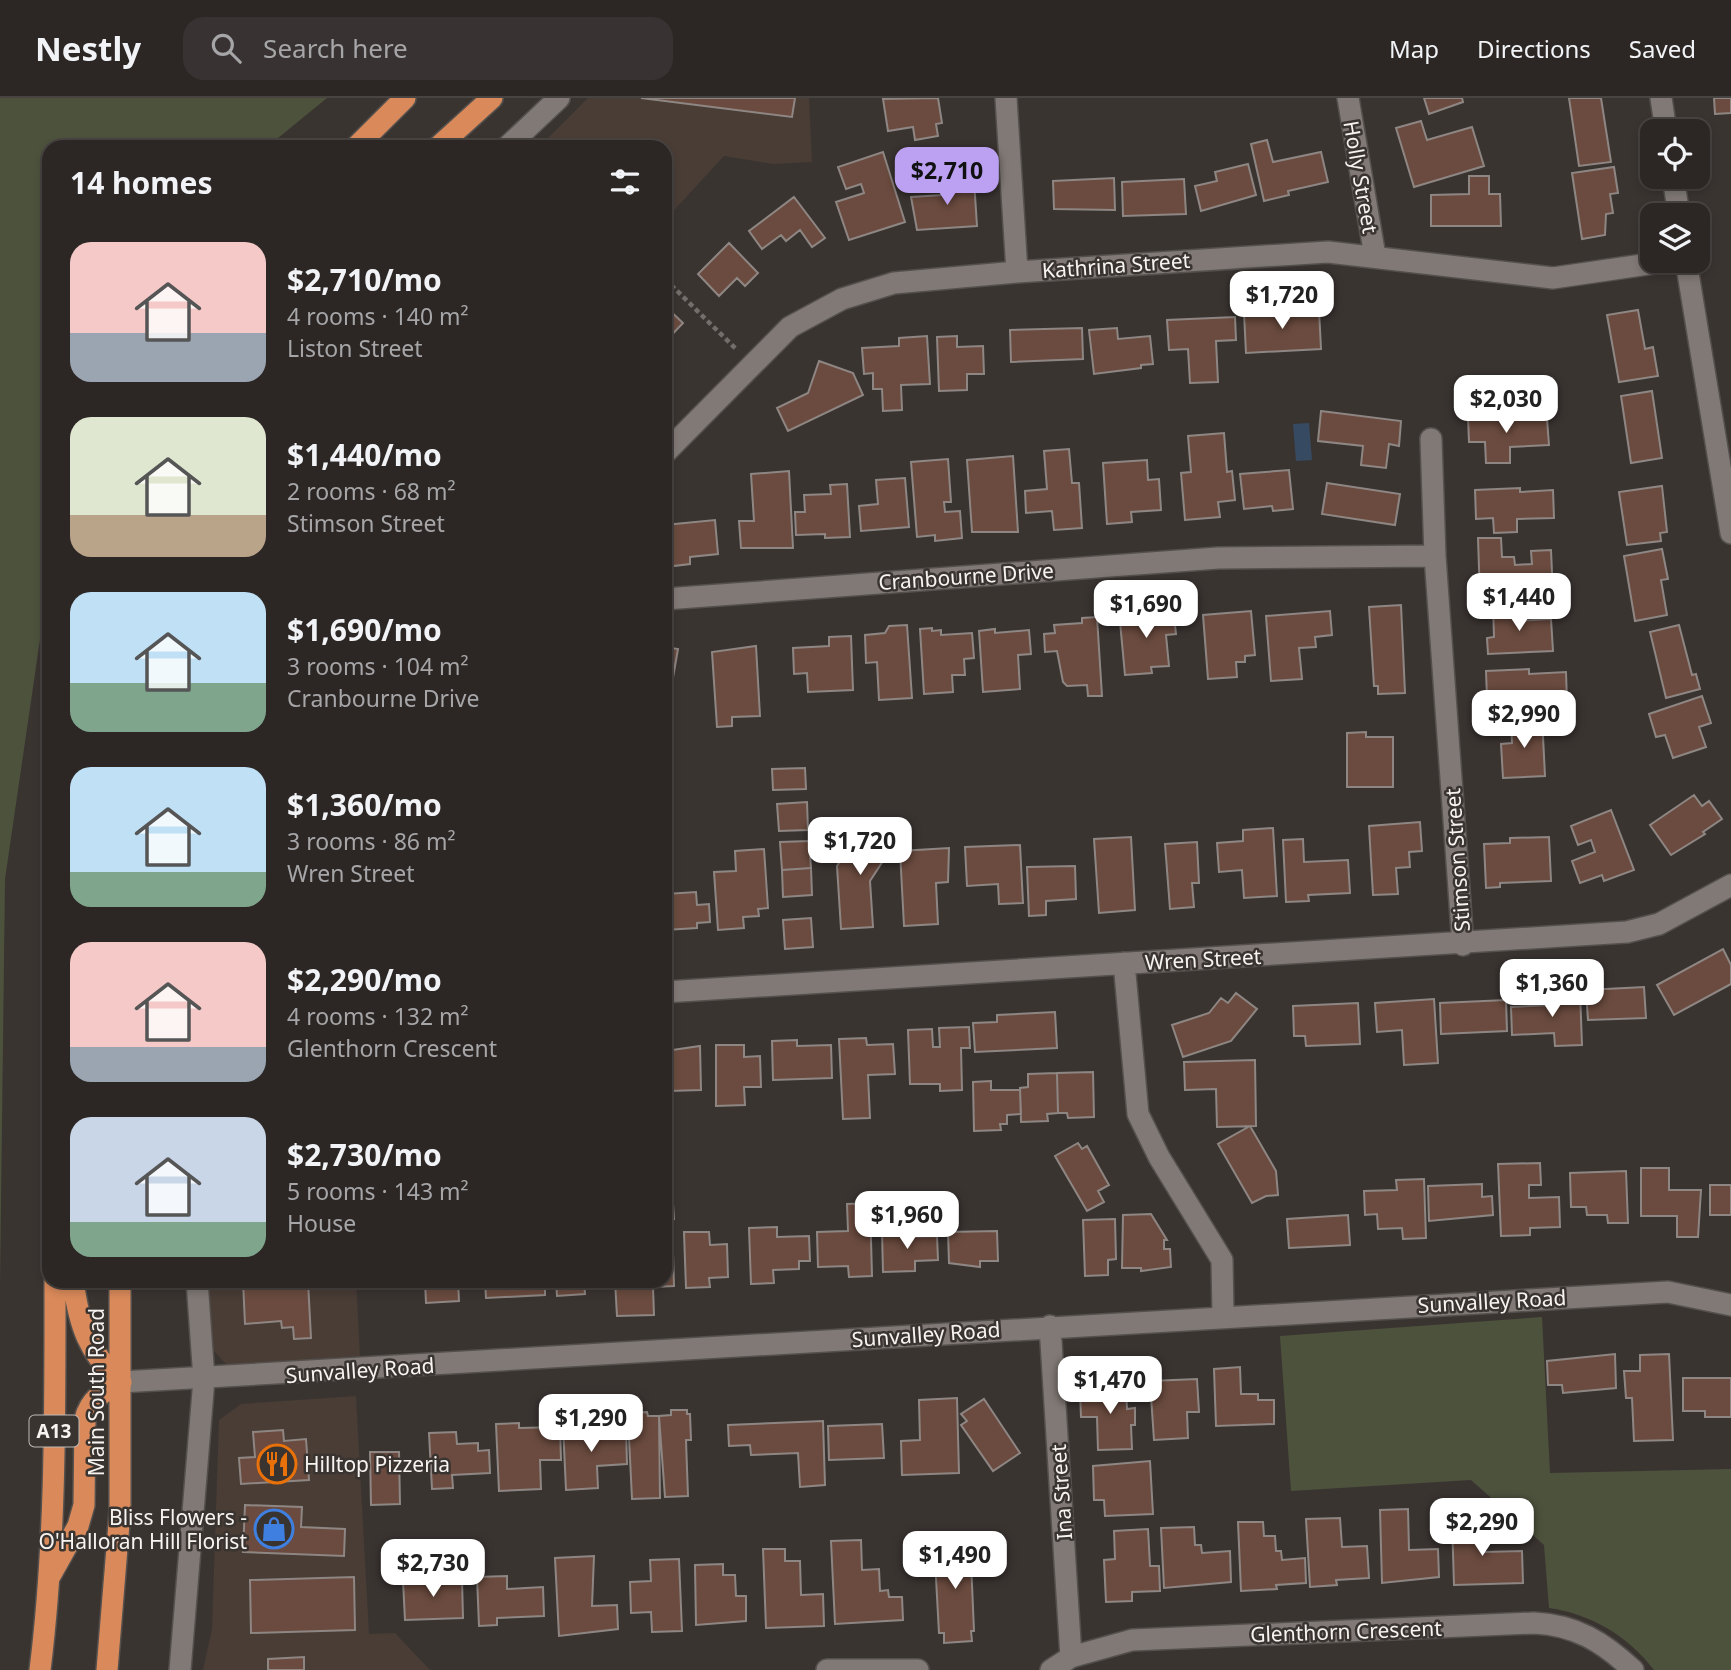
<!DOCTYPE html>
<meta charset="utf-8">
<style>
:root{--surface:#2c2725;--page:#383332;--text:#f1f3f6;--muted:#a6a5a7;--line:#484442;--accent:#bca0f2}
body{margin:0;font-family:"Noto Sans",sans-serif;background:var(--page);color:var(--text);height:100vh;display:flex;flex-direction:column;font-size:26px;white-space:nowrap}
*{box-sizing:border-box;margin:0}
p{font-size:23px;color:var(--muted)}
.icon{flex:none;width:38px;height:38px;fill:none;stroke:currentColor;stroke-width:2;stroke-linecap:round;stroke-linejoin:round}
.map{position:relative;flex:1;overflow:hidden}
.drawer{position:absolute;left:42px;top:42px;width:630px;height:1148px;display:flex;flex-direction:column;background:var(--surface);border-radius:21px;box-shadow:0 4px 10px #0003,0 0 0 2px var(--line)}
.drawer>*{flex:none}
.tools{position:absolute;left:1640px;top:21px;display:grid;gap:14px}
.tools a{display:grid;place-items:center;width:70px;height:70px;border-radius:14px;background:var(--surface);box-shadow:0 4px 10px #0003,0 0 0 2px var(--line);font-size:35px}
.price{position:absolute;translate:-50% -60px;padding:0 16px;border-radius:14px;background:#fff;color:#222;font-size:23px;line-height:46px;filter:drop-shadow(0 2px 4px #0008)}
.price::after{content:'';position:absolute;left:50%;top:42px;width:21px;height:16px;margin-left:-10px;background:inherit;clip-path:polygon(0 0,100% 0,50% 100%)}
.price.selected{background:var(--accent);color:#111}
ul{padding:0;list-style:none}
li{display:flex;align-items:center;gap:21px;height:175px;padding:0 28px}
li span{display:grid;place-items:center;flex:none;width:196px;height:140px;border-radius:21px;color:#555}
li>.icon{margin-inline-start:auto}
span .icon{width:84px;height:84px;fill:#fffc;stroke-width:1}
li b{font-size:30px}
h2{display:flex;justify-content:space-between;align-items:center;height:84px;padding:0 28px;font-size:30px}
header{display:flex;align-items:center;gap:42px;box-sizing:border-box;height:98px;padding:0 35px;background:var(--surface);border-bottom:2px solid var(--line)}
header strong{font-size:33px}
nav{display:flex;gap:38px;margin-inline-start:auto;font-size:24px}
.search{width:490px;height:63px;background:var(--page);display:flex;align-items:center;gap:18px;box-sizing:border-box;padding:0 24px;border-radius:21px;color:var(--muted);font-size:26px}
.map>svg:first-child{display:block}
.built{fill:#493d36}
.green{fill:#4d523d}
.water{fill:#364b62}
.building{fill:#6b4b3f;stroke:#8e8683;stroke-width:2}
.lines{fill:none;stroke-linecap:round;stroke-linejoin:round}
.minor-casing{stroke:#54504d;stroke-width:24}
.highway-casing{stroke:#54504d;stroke-width:24}
.path{stroke:#736e6b;stroke-width:4.5;stroke-dasharray:5 3.5;stroke-linecap:butt}
.minor{stroke:#807975;stroke-width:21}
.highway{stroke:#da8a5a;stroke-width:21}
.labels{text-anchor:middle;dominant-baseline:central;stroke-width:5;stroke-linejoin:round;paint-order:stroke}
.shield{fill:#3a3431;stroke:#bebab7;stroke-width:2}
.shield-label{font-size:19px;font-weight:bold;fill:#f6f3f0}
.street-label{font-size:21px;fill:#f6f3f0;stroke:#3a3431}
.poi-label{font-size:21px;fill:#f6f3f0;stroke:#3a3431;text-anchor:start}
</style>
<header>
<strong>Nestly</strong>
<div class="search"><svg class="icon" aria-label="search" viewBox="0 0 24 24"><circle cx="10" cy="10" r="6"/><path d="M15 15l6 6"/></svg>Search here</div>
<nav><a>Map</a><a>Directions</a><a>Saved</a></nav>
</header>
<div class="map">
<svg width="1731" height="1572" viewBox="0 0 1731 1572">
<rect width="100%" height="100%" fill="#3a3431"/>
<!-- built -->
<path class="built" d="M588,0H809L812,64L773,66L724,58L665,122V49H539Z
M208,1183H356L360,1258L227,1267L211,1250Z
M356,1298L369,1536L395,1535L430,1572H203L212,1531L219,1322L241,1306Z"/>
<!-- green -->
<path class="green" d="M0,0H327L267,49H49V480L5,781L0,1187Z
M1542,1219L1550,1375L1731,1371V1572H1654C1628,1538 1591,1516 1549,1510L1544,1447L1471,1382L1291,1393L1280,1238Z"/>
<!-- water -->
<path class="water" d="M1309,325L1312,362L1296,363L1293,326Z"/>
<!-- building -->
<path class="building" d="M641,0H795L792,19Z
M938,0L942,25L936,26L938,38L915,42L913,29L888,33L883,1Z
M1424,0H1462L1463,4L1429,16Z
M1569,0H1601L1611,64L1579,68Z
M1714,0H1731V15L1715,16Z
M1421,23L1427,42L1472,29L1484,68L1414,89L1396,30Z
M1267,42L1273,64L1321,54L1328,84L1288,93L1289,97L1264,103L1251,46Z
M883,54L905,124L849,142L836,104L864,95L861,86L846,91L838,69Z
M1248,66L1256,97L1201,113L1195,88L1217,83L1215,74Z
M1614,69L1618,95L1610,96L1613,115L1606,116L1605,137L1582,141L1572,75Z
M1469,78H1489V96H1500L1501,128H1431V97L1469,96Z
M1114,80L1115,112L1054,111L1053,83Z
M1184,81L1186,116L1123,118L1122,84Z
M974,82L977,128L917,132L911,99L943,97L942,84Z
M794,99L825,140L812,149L800,132L786,143L781,137L762,151L749,133Z
M729,145L758,175L745,188L737,180L719,198L698,176Z
M665,208L683,225L665,244Z
M1319,212L1321,251L1246,255L1244,215Z
M1638,212L1645,251L1653,249L1658,278L1619,284L1607,217Z
M1235,219L1236,242L1216,243L1218,284L1190,285L1188,251L1169,252L1167,222Z
M1082,230L1083,261L1011,264L1010,232Z
M1117,230L1118,241L1150,238L1153,266L1141,267V270L1094,276L1089,232Z
M927,238L930,286L901,287L902,312L883,313L882,291H873V275L864,276L862,250L899,248V240Z
M957,238V249L983,248L984,276H967V292L939,293L937,239Z
M819,263L853,275L863,297L788,333L777,310L808,295Z
M1652,293L1662,360L1631,365L1621,298Z
M1321,313L1401,323L1399,348L1389,346L1386,370L1361,367L1363,348L1318,343Z
M1515,317V322L1547,321L1549,347L1510,349V365H1486L1485,344H1469L1468,319Z
M1224,335L1227,374L1232,373L1235,402L1218,404L1220,419L1185,422L1181,375L1191,374L1188,338Z
M1069,351L1072,385H1079L1082,430L1054,432L1052,413L1026,415L1025,393L1047,391L1044,353Z
M1013,358L1018,434H972L967,362Z
M948,361L951,404H944L945,414L960,413L962,440L935,443V437L917,439L911,364Z
M1147,362L1148,382L1159,381L1161,412L1131,414L1132,424L1107,426L1103,365Z
M1289,372L1293,411L1273,413L1272,408L1244,411L1240,376Z
M789,373L793,450H741L739,423H754L751,376Z
M905,380L909,429L861,433L859,408L878,406L876,382Z
M1327,385L1400,396L1395,427L1322,416Z
M847,386L850,439L825,440V436L796,437L795,414H805L804,397L831,396L830,387Z
M1662,388L1667,434L1660,435L1661,443L1627,447L1619,394Z
M1520,390V394L1553,392L1554,420L1517,421V434L1494,435L1493,420L1476,421L1475,392Z
M715,422L718,456L690,459V466L665,469V427Z
M1478,440H1501L1502,459H1514L1515,467L1532,466L1531,453L1551,452L1553,497L1480,500Z
M1662,451L1668,481L1661,482L1667,517L1635,523L1624,458Z
M1516,506L1517,523L1551,521L1553,553L1488,556L1487,540L1494,539L1493,508Z
M1401,507L1405,595L1378,596V588H1374L1369,509Z
M1173,509L1176,536L1166,537L1169,568L1151,569L1152,575L1125,577L1119,513L1133,511L1134,519L1159,517V511Z
M1251,513L1255,557L1245,558V564H1236L1237,579L1208,581L1203,517Z
M1330,513L1332,537L1315,539L1316,549L1299,550L1302,581L1271,583L1266,518Z
M1097,519L1102,598H1088L1087,587L1067,588L1063,584L1057,553L1045,554L1044,536L1055,535L1054,527L1082,525V520Z
M907,527L912,600L879,602L877,564L866,565L865,537L885,535L889,528Z
M1679,527L1692,577L1696,576L1700,591L1666,600L1650,534Z
M932,530V533L941,532V537L972,535L974,560L964,561L965,577H952L953,594L924,596L920,531Z
M995,531V535L1029,532L1031,556L1018,557L1020,591L983,594L979,533Z
M851,538L853,592L808,594L807,575L794,576L793,550L829,548V539Z
M756,548L760,618L732,619V628L717,629L712,554Z
M665,549L678,551L665,625Z
M1529,571V576L1566,574L1567,604L1527,606V617L1503,618L1502,599L1487,600L1486,573Z
M1702,598L1711,625L1699,629L1706,649L1673,660L1665,637L1656,639L1649,616Z
M1542,619L1545,678L1503,680L1501,646L1512,645L1511,621Z
M1366,634V639H1393V689H1347V635Z
M805,670L806,691L773,692L772,671Z
M1694,697L1702,708L1709,703L1722,721L1703,734L1705,736L1671,757L1650,727Z
M807,704L808,732L779,733L777,706Z
M1611,712L1634,772L1604,783L1602,777L1580,785L1572,763L1595,754L1591,742L1578,747L1571,728Z
M1420,724L1422,753L1409,754L1410,769L1396,770L1398,796L1373,797L1369,728Z
M864,726L894,746L870,783L873,829L841,831L837,768Z
M1273,730L1277,798L1244,800L1242,772L1219,774L1217,745L1243,743V732Z
M1131,739L1135,812L1099,815L1094,741Z
M1549,739L1551,783L1500,785V789L1486,790L1484,746L1510,745V740Z
M1303,741L1304,764L1348,762L1350,795L1308,797L1309,803L1286,804L1283,742Z
M809,743L811,770L782,772L780,744Z
M1197,744L1199,785H1192L1194,809L1170,811L1165,746Z
M1020,747L1023,805L999,806L998,786L967,788L965,749Z
M949,750L948,784L936,785L938,826L904,828L900,753Z
M764,751L768,810L758,811L759,818L743,819L744,830L718,832L714,774L736,773L735,753Z
M1075,768L1076,801L1046,803V817L1029,818L1027,769Z
M811,770L812,797L783,799L782,772Z
M665,784L666,796L696,794L697,807L709,806L710,824L697,825V830L665,832Z
M811,820L813,849L785,851L783,822Z
M1723,851L1731,867V886L1674,917L1657,887Z
M1644,889L1646,920L1588,922L1586,892Z
M1580,894L1582,947L1555,948L1554,935L1512,937L1511,909L1551,907V895Z
M1236,895L1257,911L1231,943L1183,959L1172,927L1209,915L1221,900L1228,905Z
M1434,901L1438,965L1404,967L1402,932L1377,934L1375,905Z
M1506,902L1507,933L1441,936L1440,905Z
M1358,905L1360,946L1306,948L1305,938H1294L1293,908Z
M1055,914L1057,950L975,954L973,925L997,924V917Z
M969,929L970,950H961L962,992L940,993V986H910L908,932L932,931L933,949H940L939,930Z
M866,940L867,947L893,946L895,976L868,977L870,1020L843,1021L839,941Z
M797,942V948L831,947L832,980L773,982L772,943Z
M716,947H744V959L760,958L761,989H744L745,1007L716,1008Z
M700,948L701,992L669,993V982H665V953Z
M1255,962L1256,1028L1217,1029L1216,991L1185,992L1184,964Z
M1093,974L1094,1019L1068,1020L1067,1015H1058L1057,975Z
M1057,975L1058,1015L1047,1016L1048,1023L1021,1024L1020,990L1028,989V976Z
M991,983V992H1020L1021,1016L1007,1017V1026H1000L1001,1032L974,1033L973,984Z
M1250,1028L1276,1073L1278,1097L1266,1098L1252,1105L1218,1046Z
M1078,1045L1082,1051L1087,1048L1109,1087L1098,1093L1104,1104L1087,1113L1055,1058Z
M1540,1065L1541,1087H1529V1100L1559,1099L1560,1129L1530,1130V1137L1501,1138L1498,1066Z
M1641,1070H1669V1092H1701L1698,1139H1677V1118H1641Z
M1626,1073L1628,1125H1608L1607,1117H1587L1586,1109H1571L1570,1075Z
M1424,1081L1426,1140L1403,1141L1402,1130L1378,1131L1377,1116L1365,1117L1364,1093L1397,1092L1396,1082Z
M1482,1086V1099L1492,1098L1493,1117L1429,1123L1428,1088Z
M1710,1087H1731V1117H1710Z
M672,1090L674,1121H665V1091Z
M870,1105L872,1178L849,1179L848,1168L818,1169L817,1134L848,1133L847,1106Z
M1151,1116L1167,1142H1164V1151H1170L1171,1169L1141,1173V1170H1122L1123,1117Z
M1348,1117L1350,1147L1289,1150L1287,1121Z
M1115,1121L1116,1161L1108,1162V1177L1085,1178L1083,1122Z
M777,1129V1139L809,1138L810,1163H799V1171L773,1172L774,1185L751,1186L749,1130Z
M906,1133V1139L937,1138L938,1162L915,1163V1173L883,1174L882,1134Z
M997,1133L998,1163H980V1169L949,1165L948,1134Z
M684,1134H709L710,1147L727,1146L728,1179L709,1180L710,1189L686,1190Z
M673,1155L674,1188L653,1189L654,1217L617,1218L615,1183H665V1156Z
M243,1183H308L311,1240L294,1241L293,1229L282,1230L281,1223L245,1226Z
M425,1183H458L459,1203L426,1205Z
M485,1183H545V1197L486,1200Z
M556,1183H584L585,1196L557,1198Z
M1615,1256L1616,1290L1563,1295L1562,1287H1548L1547,1263Z
M1669,1256L1673,1342L1634,1343L1632,1300H1626L1624,1273H1640V1257Z
M1240,1269L1241,1296H1258V1302H1274V1326L1216,1328L1214,1271Z
M1683,1280H1731V1319H1705V1313H1683Z
M1197,1281L1199,1314H1187L1188,1340L1154,1342L1150,1283Z
M1126,1287L1127,1311L1135,1310V1327H1131L1132,1351L1098,1352L1097,1319H1081L1080,1294L1098,1293V1289Z
M957,1300L959,1375L902,1377L901,1343L920,1342L919,1302Z
M984,1301L1020,1355L993,1373L961,1327L967,1323L961,1316Z
M671,1312H687V1316H690L691,1342H686L688,1398L665,1399L659,1318L671,1317Z
M647,1314L648,1318H659L660,1400L632,1401L628,1319H632L631,1315Z
M823,1323L825,1387L800,1389L798,1355L751,1357L750,1347L729,1348L728,1327Z
M519,1325V1330L560,1329L561,1362H540L541,1391L499,1393L496,1326Z
M882,1326L884,1360L829,1362L828,1328Z
M584,1327V1331L617,1329V1333L626,1332L627,1366L597,1368L598,1390L566,1392L563,1328Z
M283,1332L284,1343L306,1341L309,1382L241,1386L239,1360L255,1359L253,1334Z
M456,1334L457,1346L478,1345V1353L489,1352L490,1375L452,1377L453,1390L432,1391L429,1335Z
M370,1354H399L400,1406L371,1407Z
M1150,1363L1153,1416L1105,1418L1104,1402H1094L1093,1368Z
M245,1407L302,1409L301,1429L345,1431L344,1458L243,1454Z
M1408,1411L1409,1452L1438,1451L1439,1479L1382,1485L1380,1412Z
M1340,1420L1342,1449L1367,1448L1369,1480L1336,1482L1337,1487L1310,1489L1306,1421Z
M1483,1422L1484,1454L1522,1453L1523,1485L1454,1487L1452,1423Z
M1238,1424H1263L1264,1438H1275L1276,1453H1281L1282,1462L1305,1460L1306,1485L1276,1487L1277,1491L1241,1493Z
M1194,1429L1195,1447H1201L1202,1455L1230,1453L1231,1484L1164,1490L1161,1430Z
M1148,1431L1150,1468H1159L1160,1493L1132,1494V1503L1106,1504L1104,1462L1115,1461L1114,1433Z
M970,1440L974,1533H971L972,1543L944,1545V1535H939L935,1462L944,1461L943,1441Z
M861,1442L862,1472L879,1471L880,1493L888,1492L889,1499H902L903,1522L835,1526L831,1443Z
M763,1451H785V1463H800L801,1497L823,1496L824,1528L766,1530Z
M594,1458L592,1508L617,1507L618,1531L559,1538L555,1460Z
M679,1461L682,1533L652,1534L651,1514L631,1515L630,1484L651,1483L650,1462Z
M723,1466V1477H735L736,1498H746V1523L696,1527L695,1467Z
M507,1478V1491L543,1489L544,1518L497,1520V1527L479,1528L477,1479Z
M354,1479L355,1532L251,1535L250,1482Z
M462,1481L463,1520L405,1522L403,1483Z
M304,1559V1572H268V1561Z"/>
<g class="lines">
<defs>
<path id="minor" d="M1006,0L1017,174
M1348,0L1375,158
M1661,0L1666,33
M507,49L559,0
M1673,79L1679,117
M1686,163L1731,435
M1431,341L1435,458L1463,847
M665,355L790,229L842,201L894,185L1017,174L1328,154L1553,180L1669,163
M665,501L1218,460L1435,458
M1124,865L1138,1016L1159,1059L1222,1162L1223,1217
M665,894L1627,834L1659,826L1731,787
M1050,1228L1071,1559
M121,1284L1668,1194L1731,1207
M180,1572L204,1281L197,1183
M827,1572H918
M1051,1572L1071,1559L1132,1542L1534,1525C1576,1527 1603,1544 1633,1572"/>
<path id="highway" d="M356,49L405,0
M438,49L492,0
M73,1183C79,1226 88,1255 121,1284
M50,1478L78,1428L84,1407L85,1321C90,1301 103,1294 121,1284
M40,1572C56,1444 55,1312 55,1183
M107,1572L120,1413V1183"/>
</defs>
<!-- minor casing -->
<use href="#minor" class="minor-casing"/>
<!-- highway casing -->
<use href="#highway" class="highway-casing"/>
<!-- path -->
<path class="path" d="M665,181L736,251"/>
<!-- minor -->
<use href="#minor" class="minor"/>
<!-- highway -->
<use href="#highway" class="highway"/>
</g>
<!-- icons -->
<defs>
<symbol id="restaurant-ring" viewBox="-11 -11 22 22"><circle r="9.5" fill="#3a3431" stroke="#e8710a" stroke-width="1.5"/><path d="M-5-6h1v4h1v-4h1v4h1v-4h1v5L-1.5 .5V6h-2V.5L-5-1ZM5-6V6H3V1.5H1.5Q1.5-4 5-6Z" fill="#e8710a"/></symbol>
<symbol id="shop-ring" viewBox="-11 -11 22 22"><circle r="9.5" fill="#3a3431" stroke="#3f7fe0" stroke-width="1.5"/><path d="M-5-2.5h2.3a2.7 3.5 0 0 1 5.4 0H5L5.5 6h-11ZM-1.5-2.5h3a1.5 2.3 0 0 0-3 0Z" fill="#3f7fe0"/></symbol>
</defs>
<g fill-rule="evenodd">
<use href="#restaurant-ring" x="255" y="1344" width="44" height="44"/>
<use href="#shop-ring" x="252" y="1409" width="44" height="44"/>
</g>
<g class="labels">
<!-- shield labels -->
<rect class="shield" x="29.5" y="1317.5" width="49" height="31" rx="5"/>
<g class="shield-label">
<text x="54" y="1333">A13</text>
</g>
<!-- street labels -->
<g class="street-label">
<text transform="translate(1361 79) rotate(80)">Holly Street</text>
<text transform="translate(1116 167) rotate(-4)">Kathrina Street</text>
<text transform="translate(966 478) rotate(-4)">Cranbourne Drive</text>
<text transform="translate(1457 762) rotate(-94)">Stimson Street</text>
<text transform="translate(1203 861) rotate(-3)">Wren Street</text>
<text transform="translate(1492 1203) rotate(-3)">Sunvalley Road</text>
<text transform="translate(926 1236) rotate(-4)">Sunvalley Road</text>
<text transform="translate(360 1272) rotate(-4)">Sunvalley Road</text>
<text transform="translate(96 1294) rotate(-90)">Main South Road</text>
<text transform="translate(1061 1394) rotate(-94)">Ina Street</text>
<text transform="translate(1346 1533) rotate(-2)">Glenthorn Crescent</text>
</g>
<!-- poi labels -->
<g class="poi-label">
<text x="304" y="1366">Hilltop Pizzeria</text>
<text x="247" y="1419" text-anchor="end">Bliss Flowers -<tspan x="247" dy="24">O'Halloran Hill Florist</tspan></text>
</g>
</g>
</svg>
<div class="tools">
<a><svg class="icon" aria-label="locate" viewBox="0 0 24 24"><circle cx="12" cy="12" r="6"/><path d="M12 2v4M12 18v4M2 12h4M18 12h4"/></svg></a>
<a><svg class="icon" aria-label="layers" viewBox="0 0 24 24"><path d="M12 4l9 5-9 5-9-5zM3 14l9 5 9-5"/></svg></a>
</div>
<b class="price selected" style="left:947px;top:109px">$2,710</b>
<b class="price" style="left:1282px;top:233px">$1,720</b>
<b class="price" style="left:1506px;top:337px">$2,030</b>
<b class="price" style="left:1519px;top:535px">$1,440</b>
<b class="price" style="left:1146px;top:542px">$1,690</b>
<b class="price" style="left:1524px;top:652px">$2,990</b>
<b class="price" style="left:860px;top:779px">$1,720</b>
<b class="price" style="left:1552px;top:921px">$1,360</b>
<b class="price" style="left:907px;top:1153px">$1,960</b>
<b class="price" style="left:1110px;top:1318px">$1,470</b>
<b class="price" style="left:591px;top:1356px">$1,290</b>
<b class="price" style="left:1482px;top:1460px">$2,290</b>
<b class="price" style="left:955px;top:1493px">$1,490</b>
<b class="price" style="left:433px;top:1501px">$2,730</b>
<section class="drawer">
<h2>14 homes<svg class="icon" aria-label="filters" viewBox="0 0 24 24"><path d="M4 7h16M4 17h16"/><circle cx="9" cy="7" r="2"/><circle cx="15" cy="17" r="2"/></svg></h2>
<ul>
<li><span style="background:linear-gradient(#f6c9c9 65%,#9aa5b1 0)"><svg class="icon" aria-label="home" viewBox="0 0 24 24"><path d="M3 11l9-7 9 7M6 9v11h12V9"/></svg></span><div><b>$2,710/mo</b><p>4 rooms · 140 m²</p><p>Liston Street</p></div></li>
<li><span style="background:linear-gradient(#dfe7d0 70%,#b9a48a 0)"><svg class="icon" aria-label="home" viewBox="0 0 24 24"><path d="M3 11l9-7 9 7M6 9v11h12V9"/></svg></span><div><b>$1,440/mo</b><p>2 rooms · 68 m²</p><p>Stimson Street</p></div></li>
<li><span style="background:linear-gradient(#bfe0f5 65%,#7fa58c 0)"><svg class="icon" aria-label="home" viewBox="0 0 24 24"><path d="M3 11l9-7 9 7M6 9v11h12V9"/></svg></span><div><b>$1,690/mo</b><p>3 rooms · 104 m²</p><p>Cranbourne Drive</p></div></li>
<li><span style="background:linear-gradient(#bfe0f5 75%,#7fa58c 0)"><svg class="icon" aria-label="home" viewBox="0 0 24 24"><path d="M3 11l9-7 9 7M6 9v11h12V9"/></svg></span><div><b>$1,360/mo</b><p>3 rooms · 86 m²</p><p>Wren Street</p></div></li>
<li><span style="background:linear-gradient(#f6c9c9 75%,#9aa5b1 0)"><svg class="icon" aria-label="home" viewBox="0 0 24 24"><path d="M3 11l9-7 9 7M6 9v11h12V9"/></svg></span><div><b>$2,290/mo</b><p>4 rooms · 132 m²</p><p>Glenthorn Crescent</p></div></li>
<li><span style="background:linear-gradient(#c9d6e8 75%,#7fa58c 0)"><svg class="icon" aria-label="home" viewBox="0 0 24 24"><path d="M3 11l9-7 9 7M6 9v11h12V9"/></svg></span><div><b>$2,730/mo</b><p>5 rooms · 143 m²</p><p>House</p></div></li>
</ul>
</section>
</div>
